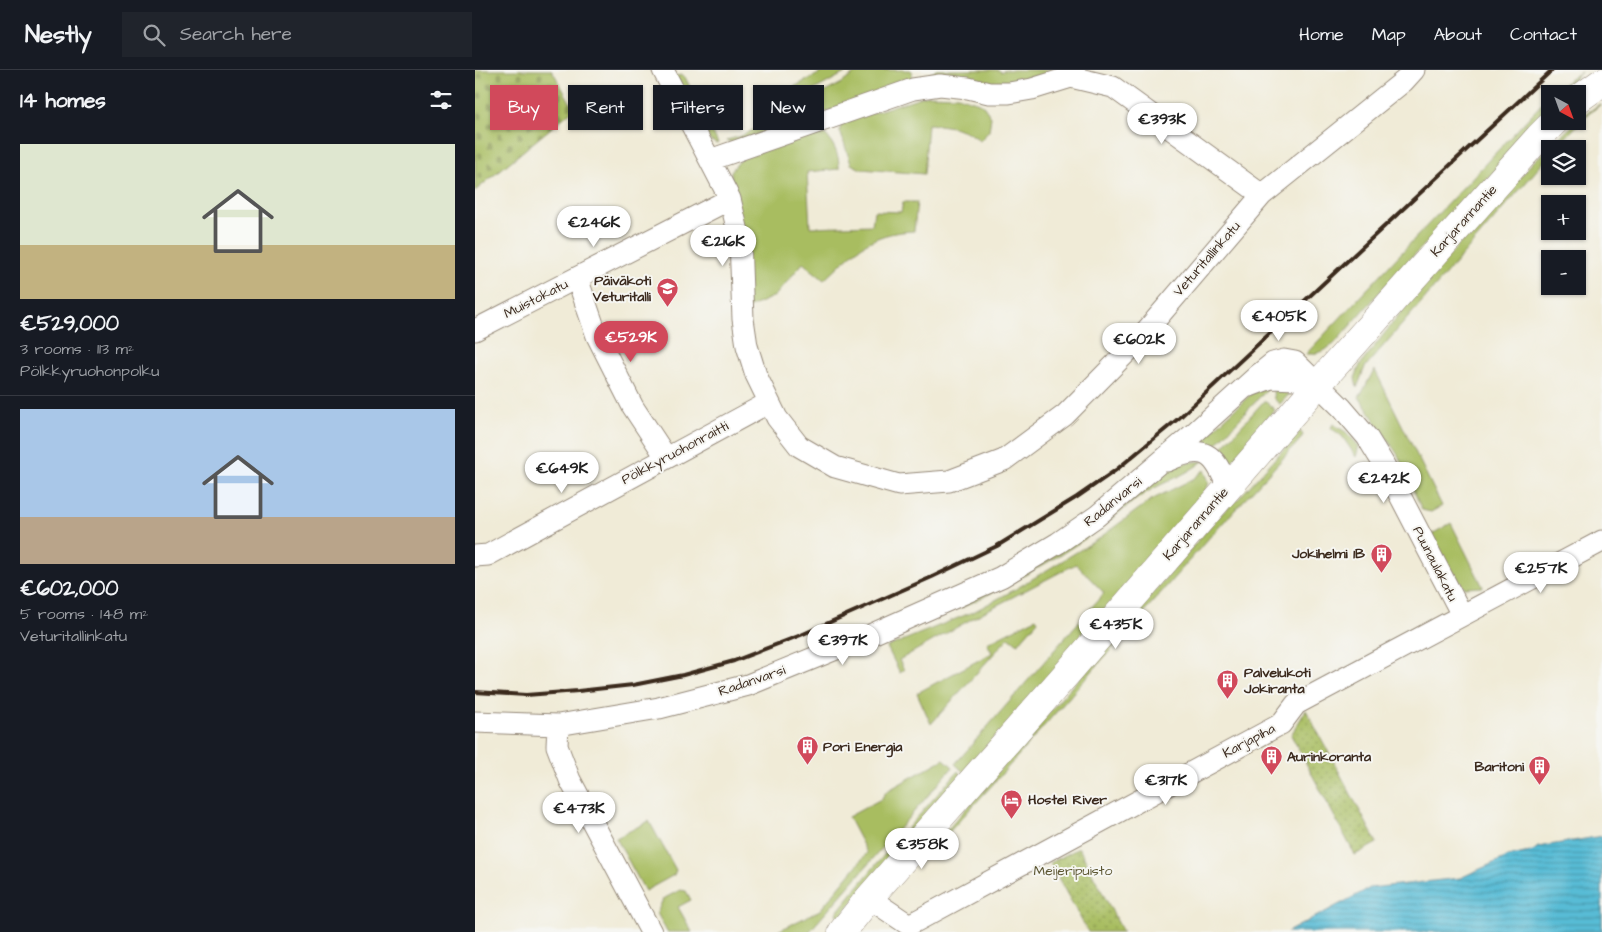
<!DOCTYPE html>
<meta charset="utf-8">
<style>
:root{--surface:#171b24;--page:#20242c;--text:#f1f3f6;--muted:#9ea1a6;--line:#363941;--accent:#d1495b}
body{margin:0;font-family:"Architects Daughter",sans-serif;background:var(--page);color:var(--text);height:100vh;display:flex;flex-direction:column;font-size:19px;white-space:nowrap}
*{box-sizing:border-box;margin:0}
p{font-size:16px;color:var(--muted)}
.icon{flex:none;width:28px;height:28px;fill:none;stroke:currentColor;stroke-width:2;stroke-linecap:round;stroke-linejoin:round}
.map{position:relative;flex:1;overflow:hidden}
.details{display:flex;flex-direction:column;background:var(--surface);width:475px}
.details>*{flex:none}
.hud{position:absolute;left:15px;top:15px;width:475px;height:45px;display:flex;gap:10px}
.needle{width:32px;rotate:139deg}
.buttons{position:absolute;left:1066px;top:15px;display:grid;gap:10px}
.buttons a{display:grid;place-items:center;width:45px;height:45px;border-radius:0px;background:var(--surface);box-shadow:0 1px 4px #0004;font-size:25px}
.price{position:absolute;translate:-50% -42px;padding:0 11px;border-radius:18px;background:#fff;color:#222;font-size:16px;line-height:32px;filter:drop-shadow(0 1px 2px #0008)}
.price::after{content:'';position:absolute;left:50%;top:30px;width:15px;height:11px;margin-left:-8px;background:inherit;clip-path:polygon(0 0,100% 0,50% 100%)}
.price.current{background:var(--accent);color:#fff}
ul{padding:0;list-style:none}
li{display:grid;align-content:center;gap:10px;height:265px;padding:0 20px}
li+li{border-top:1px solid var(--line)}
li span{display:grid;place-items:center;height:155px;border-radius:0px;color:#555}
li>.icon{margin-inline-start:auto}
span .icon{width:90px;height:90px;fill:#fffc;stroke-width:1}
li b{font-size:21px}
h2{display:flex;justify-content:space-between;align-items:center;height:60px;padding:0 20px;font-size:21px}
.pill{padding:0 18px;border-radius:0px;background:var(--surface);box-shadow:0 1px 4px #0004;font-size:18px;line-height:45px}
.pill.current{background:var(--accent);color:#fff}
header{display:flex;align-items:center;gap:30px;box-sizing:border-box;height:70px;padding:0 25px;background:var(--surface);border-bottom:1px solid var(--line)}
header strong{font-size:24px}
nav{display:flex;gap:28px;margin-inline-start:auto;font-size:18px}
.search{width:350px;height:45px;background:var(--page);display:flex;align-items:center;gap:12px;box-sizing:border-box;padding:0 18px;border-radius:0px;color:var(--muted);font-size:19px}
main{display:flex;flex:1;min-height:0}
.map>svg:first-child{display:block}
.grass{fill:#a8bd61;stroke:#727440}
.cemetery{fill:url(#cemetery-stones);stroke:#727440}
.park{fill:url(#park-dots);stroke:#727440}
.water{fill:url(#water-rules);stroke:#4a737a}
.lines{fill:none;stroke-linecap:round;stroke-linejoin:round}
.minor-casing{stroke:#968a7a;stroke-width:23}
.major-casing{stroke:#968a7a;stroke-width:29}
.minor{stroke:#fff;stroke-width:21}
.major{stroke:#fff;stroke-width:28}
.rail{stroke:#3b2a1e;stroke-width:4}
.labels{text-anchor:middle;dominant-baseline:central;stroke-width:4;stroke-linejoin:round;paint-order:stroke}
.street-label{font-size:14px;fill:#3b2a1e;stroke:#f6f6f2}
.poi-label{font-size:14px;font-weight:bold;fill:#3b2a1e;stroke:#f6f6f2;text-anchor:start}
.park-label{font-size:14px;fill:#5c5632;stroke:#f6f6f2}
</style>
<header>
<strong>Nestly</strong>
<div class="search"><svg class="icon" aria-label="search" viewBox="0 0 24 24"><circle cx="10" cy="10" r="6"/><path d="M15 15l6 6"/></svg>Search here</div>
<nav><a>Home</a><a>Map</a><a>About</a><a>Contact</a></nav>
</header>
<main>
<section class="details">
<h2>14 homes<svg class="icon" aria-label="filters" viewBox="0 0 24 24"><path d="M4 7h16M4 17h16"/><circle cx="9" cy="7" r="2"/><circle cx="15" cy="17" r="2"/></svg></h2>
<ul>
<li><span style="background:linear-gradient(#dfe7d0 65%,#c2b280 0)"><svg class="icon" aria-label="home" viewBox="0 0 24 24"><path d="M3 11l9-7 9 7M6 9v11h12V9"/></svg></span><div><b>€529,000</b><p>3 rooms · 113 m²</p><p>Pölkkyruohonpolku</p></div></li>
<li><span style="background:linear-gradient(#a9c7e8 70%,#b9a48a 0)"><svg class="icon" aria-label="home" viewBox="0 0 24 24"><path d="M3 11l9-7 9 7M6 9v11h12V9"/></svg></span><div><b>€602,000</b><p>5 rooms · 148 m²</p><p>Veturitallinkatu</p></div></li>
</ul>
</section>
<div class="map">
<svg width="1127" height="862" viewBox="0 0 1127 862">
<defs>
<pattern id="cemetery-stones" width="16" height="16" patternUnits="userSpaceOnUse" patternTransform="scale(1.25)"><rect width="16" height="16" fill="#a8bd61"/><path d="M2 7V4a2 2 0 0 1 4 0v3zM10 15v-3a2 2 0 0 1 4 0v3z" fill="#8a9a4f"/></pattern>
<pattern id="park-dots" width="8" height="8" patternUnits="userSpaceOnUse" patternTransform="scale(1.25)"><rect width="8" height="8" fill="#a8bd61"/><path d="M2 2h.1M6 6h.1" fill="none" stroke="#8a9a4f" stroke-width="1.8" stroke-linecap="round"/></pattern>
<pattern id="water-rules" width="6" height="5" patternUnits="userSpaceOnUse" patternTransform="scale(1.25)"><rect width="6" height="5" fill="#58bcd6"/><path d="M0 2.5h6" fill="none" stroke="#4a99ad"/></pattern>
</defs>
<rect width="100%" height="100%" fill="#f6f6f2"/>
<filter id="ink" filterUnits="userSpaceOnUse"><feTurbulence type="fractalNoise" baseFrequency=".02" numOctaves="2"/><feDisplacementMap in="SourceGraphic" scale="10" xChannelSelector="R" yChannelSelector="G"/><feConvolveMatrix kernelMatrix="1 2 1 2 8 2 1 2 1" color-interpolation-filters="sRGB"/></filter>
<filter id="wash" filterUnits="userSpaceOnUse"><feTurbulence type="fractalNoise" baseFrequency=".0096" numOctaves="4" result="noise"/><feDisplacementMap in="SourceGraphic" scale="20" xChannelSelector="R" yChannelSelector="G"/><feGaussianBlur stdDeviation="1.12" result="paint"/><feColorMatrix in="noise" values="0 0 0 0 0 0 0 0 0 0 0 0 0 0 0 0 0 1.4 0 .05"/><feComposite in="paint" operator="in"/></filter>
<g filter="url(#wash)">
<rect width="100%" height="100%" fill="#f0ebd7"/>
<!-- grass -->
<path class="grass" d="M351,0H373L370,3L321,30L315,19Z
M384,0H434L437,1V14L256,73L252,70L266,66L367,13Z
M461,0H524L526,2L530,0H581V4L547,15L459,10L455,4Z
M1106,2L1086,24H1077L1088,14Z
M207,5L210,7L243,73L242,74L234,70L200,6Z
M452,25L483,26L507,34L516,47L514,61L505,71C490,57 473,56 453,54L449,104L386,99L376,94L365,61L366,53Z
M1075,25V40L985,140L927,197L859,274C850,280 842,285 831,284Z
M1125,34H1126L1111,46L1080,79H1075V85L890,297L882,318L880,308L885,295L940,224L1058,92L1108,46Z
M346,60C357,70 365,84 364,99L332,102L335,157L397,155L399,141L426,142L428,132H442L439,161C393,163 380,181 349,210L328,193L300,226L273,238L256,121V101L268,87Z
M900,300L967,436L956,442L947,440L923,385L884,327C891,318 893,308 900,300Z
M794,317L737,379L724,373L777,323Z
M803,317L812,319L817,321L805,334L799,329L798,322Z
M788,332H791L800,340L755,395L743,382Z
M858,354L871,362L884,376L881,387L867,366L856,358Z
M825,361L828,365L825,370L734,468L519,713L464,773L462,772L745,445L764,428Z
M728,391C710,406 691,411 672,422C653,434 637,449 620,462C577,492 531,516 484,539V536L620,459L701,394Z
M729,400L734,412L729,426L491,704L480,694L629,523L601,494L509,542L424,590L429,600L425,603L412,577L500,541L539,520L623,469L676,430L718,409Z
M976,453L1008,517L990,518L973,501L957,464Z
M561,548L563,551L543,574L534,567L456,654L442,623L517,583L512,573Z
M469,689L478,697L334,862H301L345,840L392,783L373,747L406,729L412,721Z
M483,701L488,707L364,848L361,843L404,791Z
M174,751L201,800L199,805L170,821L141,768Z
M205,820L211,821L216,830L203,837L217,862H192L182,843L188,829Z"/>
<!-- cemetery -->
<path class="cemetery" d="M0,0H77L99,39L0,121Z"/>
<!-- park -->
<path class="park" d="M831,640L902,773L880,785L816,665Z
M604,778L648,862H613L575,793Z"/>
<!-- water -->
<path class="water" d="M1127,766V862H812L895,818L985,808L1032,787L1058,781L1063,777Z"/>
</g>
<g filter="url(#ink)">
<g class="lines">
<defs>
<path id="minor" d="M188,0L255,129L265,170L268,249L272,276L281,305L302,348L324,376L360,397L424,415L474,411L529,390L590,345L660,274L787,125L929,11L939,0
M235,90L438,19L465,15L493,18L514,23H534L557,19L596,7L638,17L787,125
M102,208L122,266L158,337L191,387
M0,260L255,129
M775,316L796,308L821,309L843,314
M692,391C729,374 739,382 753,418
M0,486L13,485L293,333
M0,652L83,655L184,638L273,615L395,565L526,507L583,473L622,446L717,365L782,306L798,293L809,290L820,292L867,338L892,367L908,393L987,545
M83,655L82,676L95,710L176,862
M394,828L434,855L806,654L821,634L1127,471"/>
<path id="major" d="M1102,30L1127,12
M367,862L394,828L594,601L843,314L1064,67L1080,51"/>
</defs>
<!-- minor casing -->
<use href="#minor" class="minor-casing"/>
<!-- major casing -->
<use href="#major" class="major-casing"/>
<!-- minor -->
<use href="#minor" class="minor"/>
<!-- major -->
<use href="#major" class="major"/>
<!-- rail -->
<path class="rail" d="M0,622L51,625L103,621L158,615L208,605L259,591L326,565L457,507L522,476L602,427L641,400L704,348L1077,0"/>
</g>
</g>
<!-- icons -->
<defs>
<symbol id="school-pin" viewBox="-11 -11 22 30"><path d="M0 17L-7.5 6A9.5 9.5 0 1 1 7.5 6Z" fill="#d1495b" stroke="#f6f6f2"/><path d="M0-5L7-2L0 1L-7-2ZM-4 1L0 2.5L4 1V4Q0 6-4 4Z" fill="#fff"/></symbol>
<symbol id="building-pin" viewBox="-11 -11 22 30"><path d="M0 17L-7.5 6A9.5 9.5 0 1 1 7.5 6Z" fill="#d1495b" stroke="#f6f6f2"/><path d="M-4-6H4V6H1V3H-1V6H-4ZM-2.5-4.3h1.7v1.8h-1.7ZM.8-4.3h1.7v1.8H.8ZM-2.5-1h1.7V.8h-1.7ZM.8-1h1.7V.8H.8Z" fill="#fff"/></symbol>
<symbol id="hotel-pin" viewBox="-11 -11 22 30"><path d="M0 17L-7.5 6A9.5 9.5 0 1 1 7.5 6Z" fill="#d1495b" stroke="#f6f6f2"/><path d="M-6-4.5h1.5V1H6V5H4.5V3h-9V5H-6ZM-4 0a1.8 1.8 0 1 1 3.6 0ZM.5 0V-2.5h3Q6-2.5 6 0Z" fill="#fff"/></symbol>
</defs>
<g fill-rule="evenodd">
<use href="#school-pin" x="180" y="206" width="25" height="34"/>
<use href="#building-pin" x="894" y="472" width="25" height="34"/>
<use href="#building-pin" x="740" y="598" width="25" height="34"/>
<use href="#building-pin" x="320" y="664" width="25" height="34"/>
<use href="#building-pin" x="784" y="674" width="25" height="34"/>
<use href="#building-pin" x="1052" y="684" width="25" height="34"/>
<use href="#hotel-pin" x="524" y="718" width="25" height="34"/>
</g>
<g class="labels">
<!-- street labels -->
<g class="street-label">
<text transform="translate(989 151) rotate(-48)">Karjarannantie</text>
<text transform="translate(732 189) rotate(-49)">Veturitallinkatu</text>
<text transform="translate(61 229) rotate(-27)">Muistokatu</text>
<text transform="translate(200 383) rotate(-28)">Pölkkyruohonraitti</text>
<text transform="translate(638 432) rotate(-39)">Radanvarsi</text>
<text transform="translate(721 454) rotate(-49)">Karjarannantie</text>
<text transform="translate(960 494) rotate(63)">Puunaulakatu</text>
<text transform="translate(277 611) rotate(-19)">Radanvarsi</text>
<text transform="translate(774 671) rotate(-28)">Karjapiha</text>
</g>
<!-- poi labels -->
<g class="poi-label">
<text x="176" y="211" text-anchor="end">Päiväkoti<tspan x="176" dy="16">Veturitalli</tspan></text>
<text x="890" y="484" text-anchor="end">Jokihelmi 1B</text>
<text x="769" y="603">Palvelukoti<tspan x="769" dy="16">Jokiranta</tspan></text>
<text x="348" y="677">Pori Energia</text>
<text x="812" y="687">Aurinkoranta</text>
<text x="1049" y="697" text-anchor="end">Baritoni</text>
<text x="553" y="730">Hostel River</text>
</g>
<!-- park labels -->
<g class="park-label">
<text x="598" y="801">Meijeripuisto</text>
</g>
</g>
</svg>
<div class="buttons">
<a><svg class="needle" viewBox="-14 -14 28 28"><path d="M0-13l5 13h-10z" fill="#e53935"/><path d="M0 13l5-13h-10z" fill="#9ea1a6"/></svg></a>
<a><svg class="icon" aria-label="layers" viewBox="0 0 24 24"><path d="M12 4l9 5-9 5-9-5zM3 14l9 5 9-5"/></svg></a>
<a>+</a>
<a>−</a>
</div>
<b class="price" style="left:687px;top:75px">€393K</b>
<b class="price" style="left:119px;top:178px">€246K</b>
<b class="price" style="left:248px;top:197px">€216K</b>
<b class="price" style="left:804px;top:272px">€405K</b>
<b class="price current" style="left:156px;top:293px">€529K</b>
<b class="price" style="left:664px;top:295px">€602K</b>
<b class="price" style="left:87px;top:424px">€649K</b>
<b class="price" style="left:909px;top:434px">€242K</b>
<b class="price" style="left:1066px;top:524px">€257K</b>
<b class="price" style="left:641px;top:580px">€435K</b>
<b class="price" style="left:368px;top:596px">€397K</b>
<b class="price" style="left:691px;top:736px">€317K</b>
<b class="price" style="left:104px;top:764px">€473K</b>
<b class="price" style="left:447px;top:800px">€358K</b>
<div class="hud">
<a class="pill current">Buy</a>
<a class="pill">Rent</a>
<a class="pill">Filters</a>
<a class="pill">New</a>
</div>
</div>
</main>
